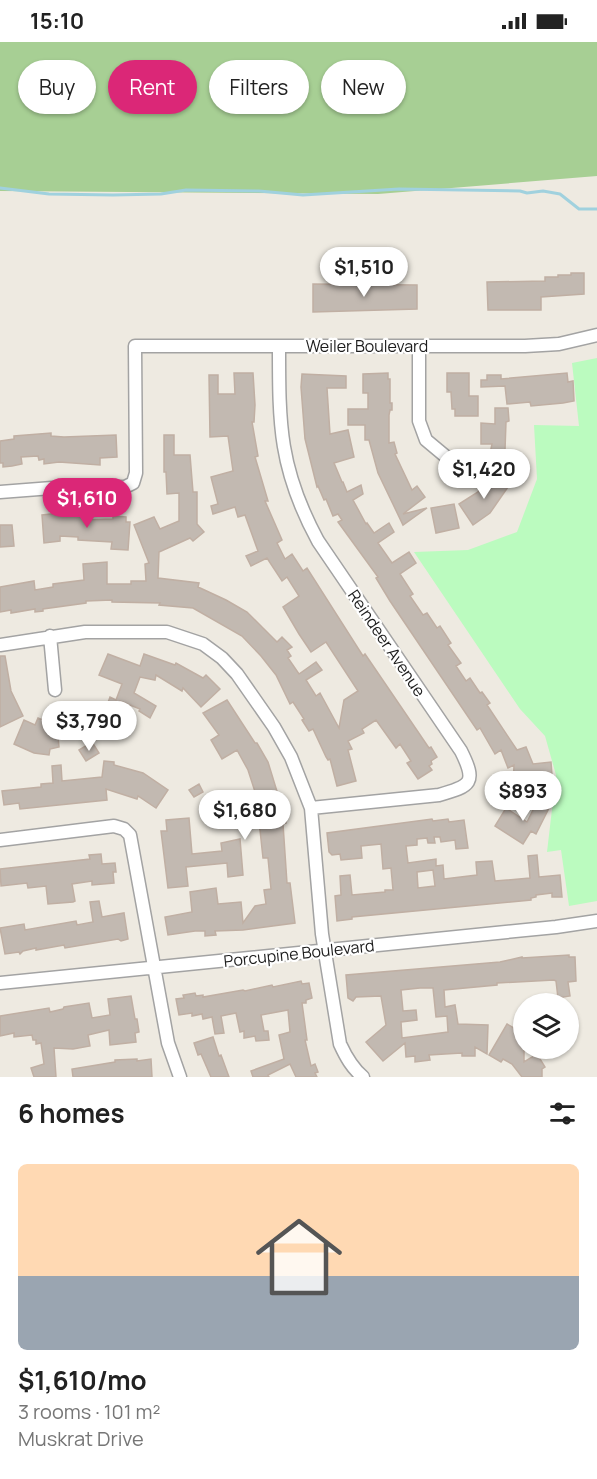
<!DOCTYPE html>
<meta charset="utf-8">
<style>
:root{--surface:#fff;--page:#f2f2f2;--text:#222;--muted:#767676;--line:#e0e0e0;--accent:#db2777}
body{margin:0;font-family:Manrope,sans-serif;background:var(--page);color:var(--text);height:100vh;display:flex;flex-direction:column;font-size:22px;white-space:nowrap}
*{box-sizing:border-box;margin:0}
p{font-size:20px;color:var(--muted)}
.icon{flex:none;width:33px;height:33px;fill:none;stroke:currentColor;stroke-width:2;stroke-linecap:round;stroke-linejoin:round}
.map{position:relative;height:1035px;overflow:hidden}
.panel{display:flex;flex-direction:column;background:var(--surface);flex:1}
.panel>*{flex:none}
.hud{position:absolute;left:18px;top:18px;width:561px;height:54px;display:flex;gap:12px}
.controls{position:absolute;left:513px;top:951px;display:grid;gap:12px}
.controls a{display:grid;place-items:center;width:66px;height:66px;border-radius:50%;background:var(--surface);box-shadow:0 2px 4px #0004;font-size:30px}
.price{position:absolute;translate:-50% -51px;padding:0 14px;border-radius:21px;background:#fff;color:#222;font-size:20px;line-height:39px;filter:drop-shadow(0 2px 3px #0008)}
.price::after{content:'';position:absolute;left:50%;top:36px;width:18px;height:14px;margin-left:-9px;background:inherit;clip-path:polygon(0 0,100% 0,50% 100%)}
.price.current{background:var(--accent);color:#fff}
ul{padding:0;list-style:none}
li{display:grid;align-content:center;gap:12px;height:318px;padding:0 18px}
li+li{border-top:2px solid var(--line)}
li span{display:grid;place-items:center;height:186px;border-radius:9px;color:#555}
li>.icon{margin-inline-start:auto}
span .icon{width:108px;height:108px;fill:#fffc;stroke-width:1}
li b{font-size:26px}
h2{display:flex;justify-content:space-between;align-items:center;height:72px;padding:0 18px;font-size:26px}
.chip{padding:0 21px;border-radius:27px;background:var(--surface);box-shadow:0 2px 4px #0004;font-size:21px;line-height:54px}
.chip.current{background:var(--accent);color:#fff}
.status{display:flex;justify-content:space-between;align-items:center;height:42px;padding:0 30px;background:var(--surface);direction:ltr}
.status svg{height:16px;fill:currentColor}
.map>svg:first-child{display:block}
.forest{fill:#a7cf94}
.park{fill:#bbfbbf}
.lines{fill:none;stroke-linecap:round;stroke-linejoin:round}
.stream{stroke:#a0d1de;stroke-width:3}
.building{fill:#c2b9b1;stroke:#c0afa3;stroke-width:1.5;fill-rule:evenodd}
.minor-casing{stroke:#a3a3a3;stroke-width:15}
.minor{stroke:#fff;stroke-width:12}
.labels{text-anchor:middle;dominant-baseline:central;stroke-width:4.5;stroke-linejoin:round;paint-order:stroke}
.street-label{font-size:16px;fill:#1c1c1c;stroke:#fff}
</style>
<div class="status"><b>15:10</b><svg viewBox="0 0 49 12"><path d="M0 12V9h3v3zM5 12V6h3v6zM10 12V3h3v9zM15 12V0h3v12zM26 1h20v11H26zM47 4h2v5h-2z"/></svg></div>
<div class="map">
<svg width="597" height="1035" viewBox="0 0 597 1035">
<rect width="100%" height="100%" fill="#eeeae1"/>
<!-- forest -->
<path class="forest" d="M0,0H597V134L378,152L0,149Z"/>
<!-- park -->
<path class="park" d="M597,316V859L569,864L561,808L547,810L556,733L545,694L520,667L414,510L468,508L517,490L537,437L534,383L579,384L572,321Z"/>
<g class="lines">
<!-- stream -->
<path class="stream" d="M0,146L49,152L113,153L161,152L186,148L259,149L303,153L399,147L520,149L527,151L543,149L560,152L579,167H597"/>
</g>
<!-- building -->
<path class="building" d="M571,231H584V252L541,255V268H488L487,240L545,239V235H558V233H571Z
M313,242L417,243V267L313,270Z
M234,331H253L255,363L254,380H252L258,414L255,415L268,459H265L282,498L277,501L285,517L292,512L303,529L307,526L363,614L365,612L429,706L431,705L437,715L431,719L432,722L429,724L432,728L418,737L407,721L411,719L400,702L396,706L376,678L362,687L364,691L348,699L352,707L348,708L356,739L337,744L330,717L328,718L326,715L313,687L309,689L302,678L304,677L293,660L290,662L276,633L261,614L242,594L193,566L159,563L160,561L112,560V558L86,559V561L43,567V569L35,570V567L11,571V568L0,570V545L34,539L35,548L53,545V542L84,538L83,522L107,520V542H131V539H146L145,522L149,521L134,483L154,475L160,487L179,479V451L167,452L166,430H164V393H174V413H190L193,450H197V482L204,490L193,499L190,496L159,510L158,536L199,541L198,545L226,558L247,570L277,600L282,595L292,605L287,608L291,614L288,616L299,632L316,620L322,628L306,638L316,654L320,651L339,686L344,658L358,649L326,600L311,610L299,592L283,565L299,554L287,535L282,539L267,516L251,524L246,514L258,509L245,473L238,475L235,465L213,472L211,464L218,462L211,435L233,429L228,394L210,395L209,333H218V352H235Z
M388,331V337H390V361H392V368H390L389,373V401L394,400L397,411L395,412L412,448L417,444L425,455L403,472L427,466L403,483L378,431L369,398H365V383H348V367H368V351H363V332Z
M447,331H469V354H478V374H455V367H452L451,350H447Z
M567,331L568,340L573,339L574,359L563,361L531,364L530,360L507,362L505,344L481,345V338H487V333H501V337Z
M302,332L346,334V346H327L330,392L348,388L354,415L334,421L342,440H343L347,450L361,443L363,452L353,458L366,482L367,481L374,491L389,481L394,490L378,501L392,521L409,510L416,521L400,532L413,552L410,554L423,573L427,571L437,586L440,584L451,601L448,603L461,621L456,624L466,639L470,636L480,651L482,650L490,661L487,663L517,708L526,705L533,722L551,720L552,733L537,734L536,757L513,755L516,749H513L514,723L508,726L501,708L495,712L480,686L477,688L390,559L376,536L378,535L338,480L342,478L338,472L333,474L326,457L324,458L318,444L317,445L305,397L301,345Z
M495,366H508L509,379L506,380L505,408L516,410L512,431L487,426L492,402H481V381L495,382Z
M51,391V394L64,395L116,393L117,415L100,416V423L59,420L44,422V417L39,418L38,414L21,415L22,422L12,424L3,425V421H0V399L14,397V394Z
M488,433L508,445L490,471L473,483L459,462L478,450Z
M454,462L459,486L436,491L431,466Z
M60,471L84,473V478L113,477V474L126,475V480H130L128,508L111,507L112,500L78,498V495L60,494V499L44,501L42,473Z
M0,483H12L14,504L0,505Z
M108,612L140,624L144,612L175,623L176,621L203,636L206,633L220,647L201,665L183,646L182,649L156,633L155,638L140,635L134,651L156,664L150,676L139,669L140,667L120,659L113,676L116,679L102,696L84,681L97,662L105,669L110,655L116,658L122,642L99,633Z
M0,614H5L11,649L23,674L0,685Z
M227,658L255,701H257L268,720L279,756H280L286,781L283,782L287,841H290L295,881L243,888L215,889L216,893L205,894V889H195L168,893L165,875L192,870L190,850L216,846L218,862L241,860L243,881L255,864L266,862L264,848L271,847L268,816H263L260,788L255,770L231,775L228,762L257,756L248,728L237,708L222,717L211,698L219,693L203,671Z
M38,676L57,684L59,705L50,707L49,713L34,711L14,702L24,678L35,683Z
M92,700L99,711L86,719L79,708Z
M104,719L114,720V723L143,731L168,748L156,766L138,754L137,757L106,747L107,758L20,767L19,761L4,763L2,749L41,745V742L53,741L52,724L61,723L62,739L102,735Z
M199,742L203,750L194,755L189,748Z
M538,758L550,764L536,792L531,789L523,802L495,784L506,766L527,780Z
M189,776L192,812L222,809L221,801L240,797L243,833L228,835L227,821L186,825L188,844L168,846L161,789H167L166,778Z
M432,777L433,779L448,777L449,780L464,778L468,806L456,807L455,798L441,800L440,795H434L435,801H428L427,796L417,797V803L406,804L408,821L436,817V824L443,823L444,837L477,833L476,820L492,819L495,839L530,836L528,814L537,813L539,835L560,833L562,855H552V851L536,853V855L531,856V858L352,875V877L337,879L335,854L341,853L340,834L350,833L352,853L385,850V848H393L391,826L383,827L381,802L361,804L362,816L341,818L340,812L332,813L329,810L327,791ZM433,828L435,844L418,846L417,830Z
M101,812L102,822L115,821L116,830H113L114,841L92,843V839L72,842L75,859L73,860L48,862L46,844L28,846L27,841L1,844L0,827L90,817L89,813Z
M99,859L102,875L124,871L128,897L121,899L118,897L65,906L64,903L36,908V906L23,909L20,912L19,910L5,912L0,886L24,882L25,888L76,879L77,883L93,880L90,860Z
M569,913V915H575L576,939L568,940L570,954L558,956L556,939L554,938L497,941V943L444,948L445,965L455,963L458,982L488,983L487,1012L475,1005V1014H462V1011L445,1012L429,1013L430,1018L415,1020V1014L406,1015L405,1001L383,1019L366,1000L386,983L381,954L356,955L353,959L348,956L346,933L500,920L522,915V916ZM420,946H433L436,975L447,974L448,990L402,996L401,980L417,978L416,968L403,969L401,948Z
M301,939L302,942L309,941L312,956L306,958V961H302L307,998H305L311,1024L315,1022L318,1030L315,1031L317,1035H296L290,1022L268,1033L269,1035H253L251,1029L284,1017L279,993L290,990L288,968L261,973L264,989H268L269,998L256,999L255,994L244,996V989L240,990L236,971L221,974L224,991L215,992L212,975L203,977L202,972L192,974V971L179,973L176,957L184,956L183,953L195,951L196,954L203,953V955L243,948L245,949L272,943L273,945Z
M131,954L135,977H137L139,990L135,991L136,1000L110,1003L109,988L88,993L90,1004L73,1007L54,1006L56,1035H34L31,1026L44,1022L41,1001L36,1002V998H33L32,993L14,995V991L0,994V974L49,966L50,970L63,967L64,965L89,961L92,976L110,973L108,957Z
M507,982L524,992V1020L537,1012L545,1025L542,1027V1035H522L512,1022L503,1017L501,1020L489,1013Z
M213,995L219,1014L221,1013L229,1035H211L201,1012L198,1013L194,1001Z
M137,1017V1019L151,1017L152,1035H73L72,1027L115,1020V1018Z"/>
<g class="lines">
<defs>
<path id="minor" d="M279,304C279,383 279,427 318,499L461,709C477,741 471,744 439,753L311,766
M419,304V379L426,398L450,418
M0,450L65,445H125L133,441L136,431L135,304H525L559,302L597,293
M50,594L55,648
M0,603L85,590H167L203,602L222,616L237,632L274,685L291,715L311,766L322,892L340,1002C346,1015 352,1026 363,1035
M0,798L114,784L124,787L130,793L168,1001L180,1035
M0,941L556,885L597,879"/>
</defs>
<!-- minor casing -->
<use href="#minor" class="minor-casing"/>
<!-- minor -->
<use href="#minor" class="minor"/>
</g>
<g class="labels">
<!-- street labels -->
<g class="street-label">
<text x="367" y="304">Weiler Boulevard</text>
<text transform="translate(387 601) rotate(56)">Reindeer Avenue</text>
<text transform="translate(299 911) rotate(-6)">Porcupine Boulevard</text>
</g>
</g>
</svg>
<div class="controls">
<a><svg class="icon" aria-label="layers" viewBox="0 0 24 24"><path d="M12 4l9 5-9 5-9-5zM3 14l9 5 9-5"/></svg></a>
</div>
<b class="price" style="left:364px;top:256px">$1,510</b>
<b class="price" style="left:484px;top:458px">$1,420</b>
<b class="price current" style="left:87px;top:487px">$1,610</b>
<b class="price" style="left:89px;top:710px">$3,790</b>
<b class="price" style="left:523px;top:780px">$893</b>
<b class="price" style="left:245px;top:799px">$1,680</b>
<div class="hud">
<a class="chip">Buy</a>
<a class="chip current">Rent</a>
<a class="chip">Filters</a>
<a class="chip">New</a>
</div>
</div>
<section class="panel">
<h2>6 homes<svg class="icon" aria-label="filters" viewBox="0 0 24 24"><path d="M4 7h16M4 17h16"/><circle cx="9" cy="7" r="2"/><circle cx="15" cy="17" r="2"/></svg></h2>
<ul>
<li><span style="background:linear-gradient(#ffd9b3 60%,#9aa5b1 0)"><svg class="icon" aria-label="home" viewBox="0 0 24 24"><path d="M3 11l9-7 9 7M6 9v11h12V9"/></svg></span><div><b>$1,610/mo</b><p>3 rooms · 101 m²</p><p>Muskrat Drive</p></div></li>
</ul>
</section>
